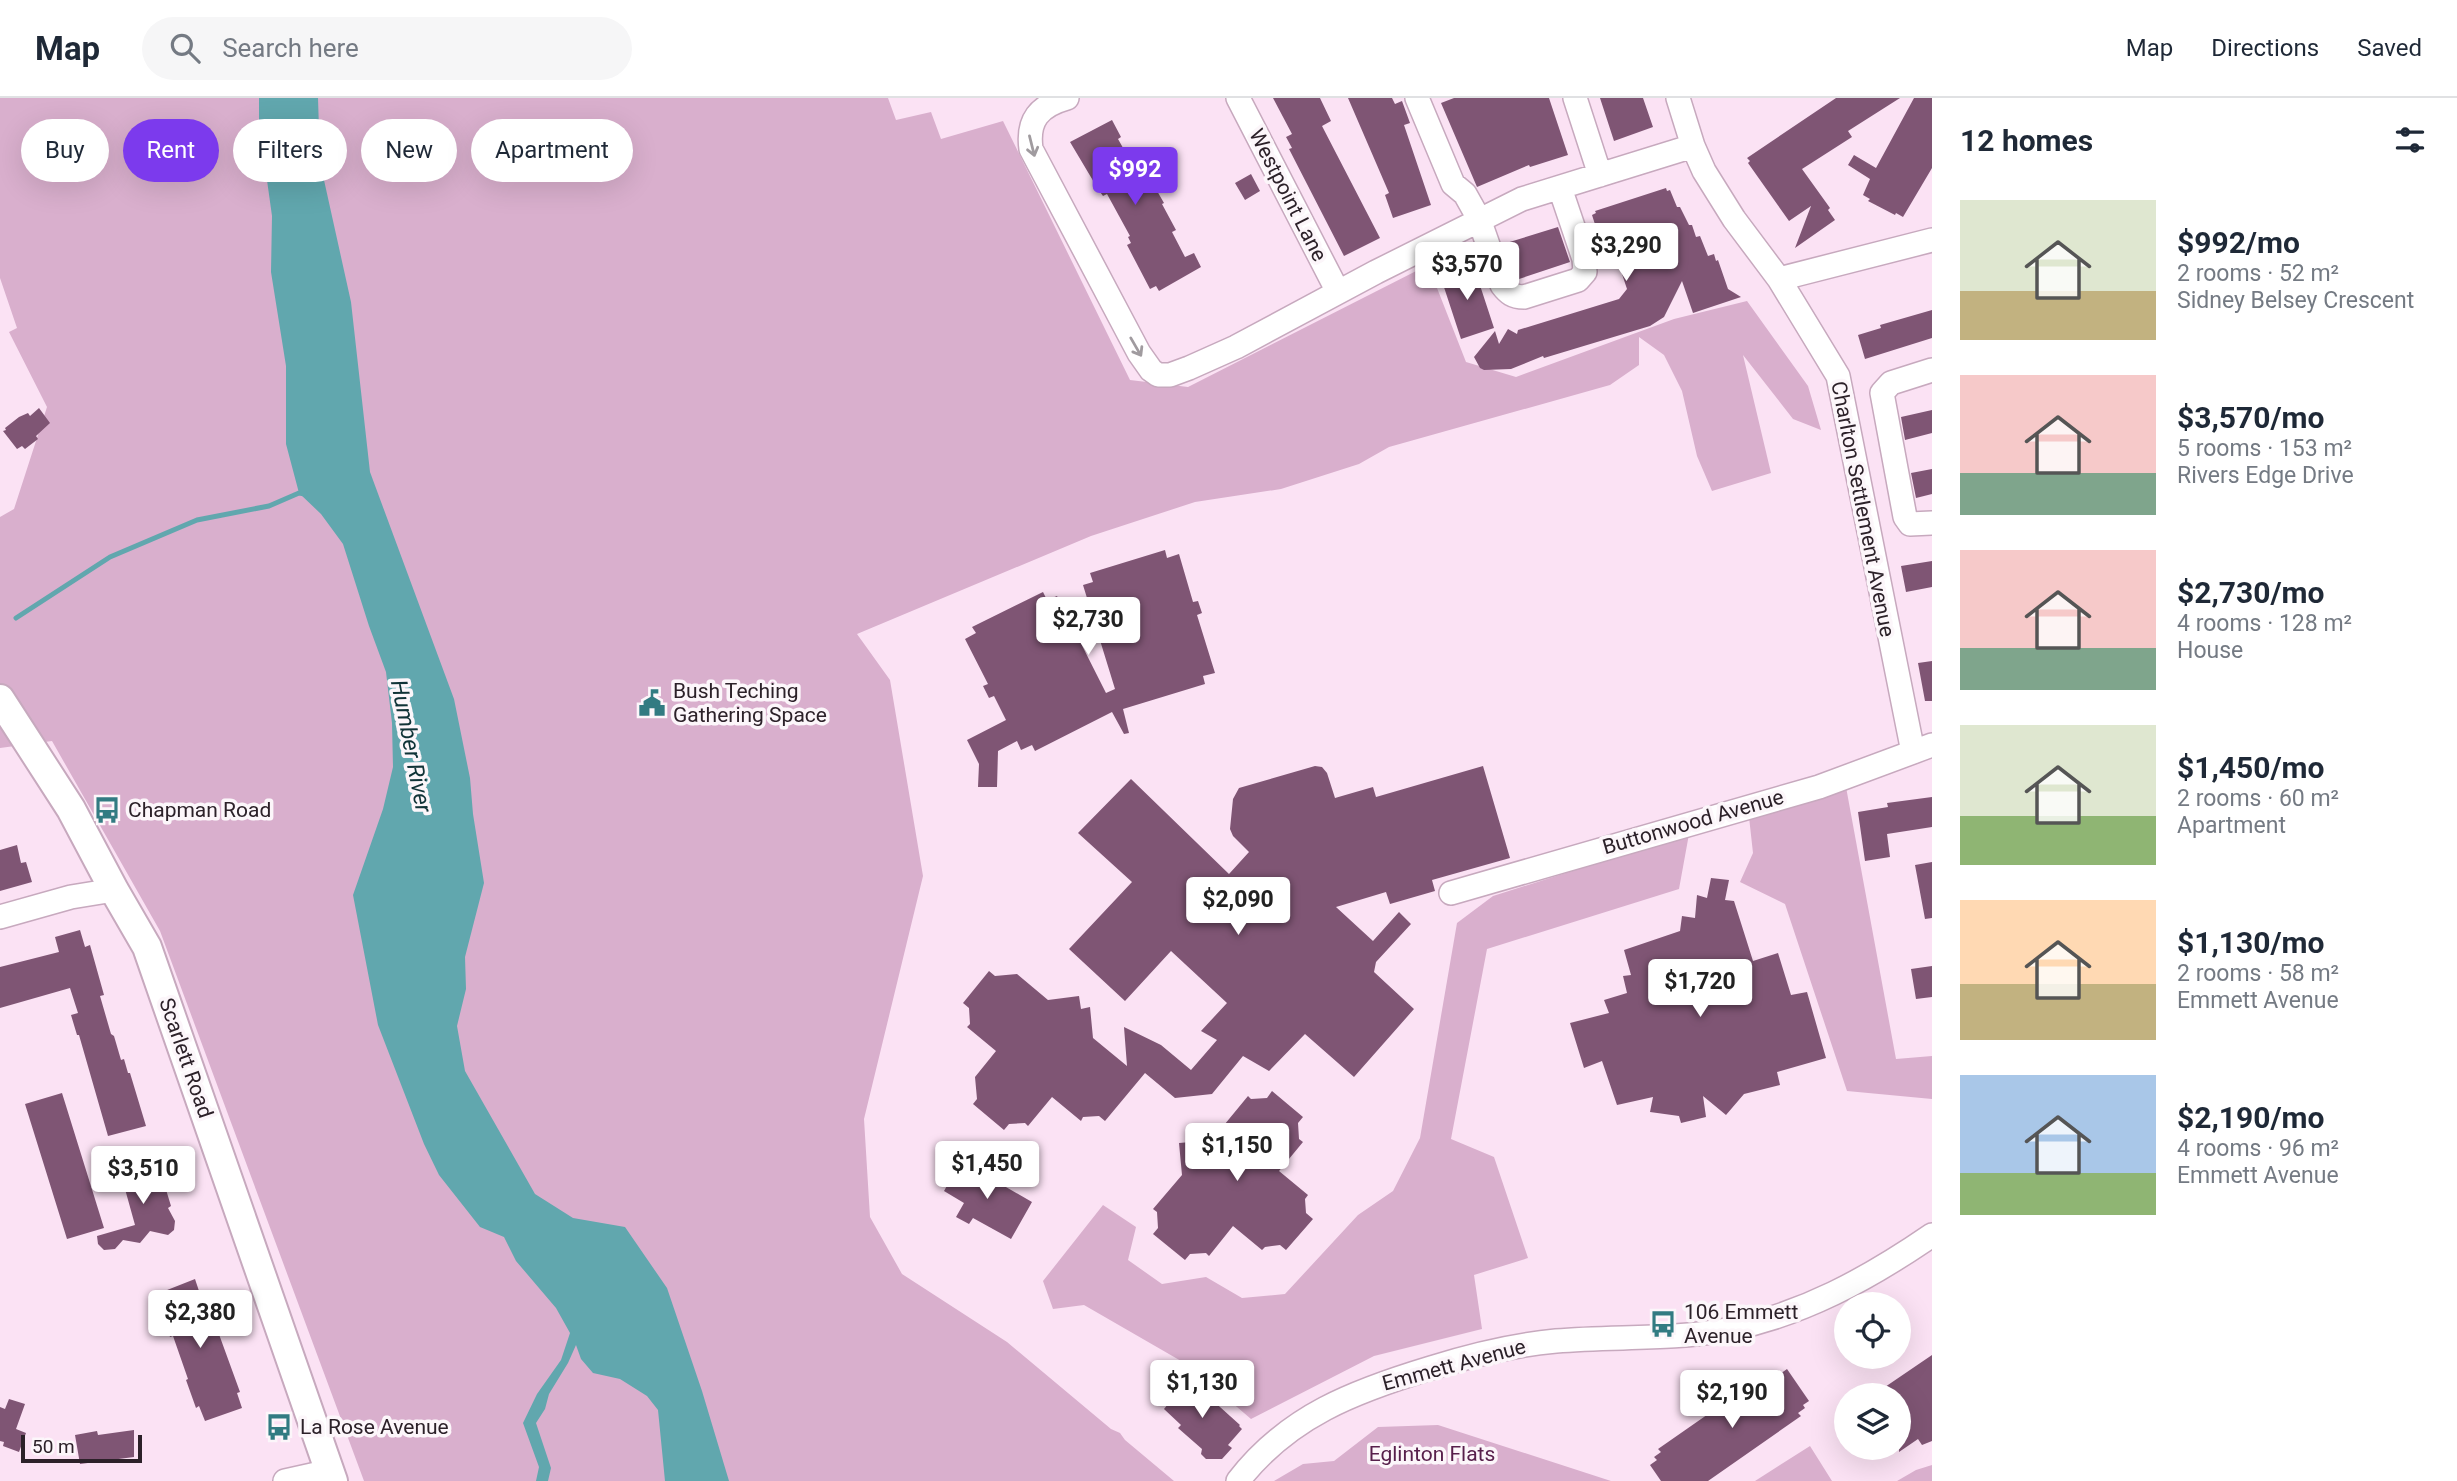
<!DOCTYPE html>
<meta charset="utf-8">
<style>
:root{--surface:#fff;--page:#f6f6f7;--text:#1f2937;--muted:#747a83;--line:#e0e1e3;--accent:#7c3aed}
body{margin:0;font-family:Roboto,sans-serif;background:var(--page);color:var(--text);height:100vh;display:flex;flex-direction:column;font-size:26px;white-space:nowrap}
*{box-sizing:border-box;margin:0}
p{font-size:23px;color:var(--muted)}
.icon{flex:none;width:38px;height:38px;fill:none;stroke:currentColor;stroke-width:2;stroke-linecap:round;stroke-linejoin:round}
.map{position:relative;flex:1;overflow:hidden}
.sheet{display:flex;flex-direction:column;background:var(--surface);width:525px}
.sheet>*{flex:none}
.banner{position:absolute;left:21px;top:21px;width:665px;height:63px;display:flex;gap:14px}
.tools{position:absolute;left:1834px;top:1194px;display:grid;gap:14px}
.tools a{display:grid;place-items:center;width:77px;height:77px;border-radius:50%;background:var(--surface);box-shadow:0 7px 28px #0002;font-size:35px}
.scale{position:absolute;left:21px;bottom:18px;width:121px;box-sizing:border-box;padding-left:7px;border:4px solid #2c2129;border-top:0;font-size:19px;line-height:24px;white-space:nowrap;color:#2c2129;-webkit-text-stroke:5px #fcf6fa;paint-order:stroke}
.price{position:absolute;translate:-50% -60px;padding:0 16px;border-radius:7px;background:#fff;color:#222;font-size:23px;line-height:46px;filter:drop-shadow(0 2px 4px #0008)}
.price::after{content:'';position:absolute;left:50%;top:42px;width:21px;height:16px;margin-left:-10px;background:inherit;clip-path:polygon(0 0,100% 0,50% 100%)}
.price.on{background:var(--accent);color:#fff}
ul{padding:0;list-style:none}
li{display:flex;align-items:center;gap:21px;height:175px;padding:0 28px}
li span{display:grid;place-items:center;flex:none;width:196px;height:140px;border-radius:0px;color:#555}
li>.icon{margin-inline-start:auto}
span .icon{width:84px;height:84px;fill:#fffc;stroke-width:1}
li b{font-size:30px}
h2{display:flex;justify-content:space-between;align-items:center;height:84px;padding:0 28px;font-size:30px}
.chip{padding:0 24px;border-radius:32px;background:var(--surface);box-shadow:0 7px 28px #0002;font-size:24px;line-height:63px}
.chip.on{background:var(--accent);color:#fff}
header{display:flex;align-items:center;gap:42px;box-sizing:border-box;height:98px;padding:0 35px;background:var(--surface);border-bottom:2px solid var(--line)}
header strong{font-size:33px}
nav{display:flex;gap:38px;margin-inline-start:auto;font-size:24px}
.search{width:490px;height:63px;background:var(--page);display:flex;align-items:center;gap:18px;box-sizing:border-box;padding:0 24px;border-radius:38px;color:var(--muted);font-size:26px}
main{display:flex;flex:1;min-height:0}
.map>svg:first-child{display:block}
.green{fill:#d9afcd}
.water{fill:#61a7ae}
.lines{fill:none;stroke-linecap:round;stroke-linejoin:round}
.stream{stroke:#61a7ae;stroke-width:5}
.building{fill:#7f5574}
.minor-casing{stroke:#c7a9be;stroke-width:26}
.major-casing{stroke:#c7a9be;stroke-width:32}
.minor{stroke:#fff;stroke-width:23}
.major{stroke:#fff;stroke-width:28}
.oneway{stroke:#a09b9f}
.labels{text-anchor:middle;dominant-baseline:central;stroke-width:7;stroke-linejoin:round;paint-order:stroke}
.street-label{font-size:21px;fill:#2c2129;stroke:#fcf6fa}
.poi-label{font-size:21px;fill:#2c2129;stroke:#fcf6fa;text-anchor:start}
.park-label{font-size:21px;fill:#58204c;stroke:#fcf6fa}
.water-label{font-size:23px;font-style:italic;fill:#103337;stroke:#fcf6fa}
</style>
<header>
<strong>Map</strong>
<div class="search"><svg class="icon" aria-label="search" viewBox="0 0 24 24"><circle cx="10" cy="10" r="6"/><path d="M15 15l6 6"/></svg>Search here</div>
<nav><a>Map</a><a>Directions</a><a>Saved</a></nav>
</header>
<main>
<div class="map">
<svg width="1932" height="1383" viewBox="0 0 1932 1383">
<rect width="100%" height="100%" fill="#fbe2f4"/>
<!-- green -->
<path class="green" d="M0,0H888L896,22L931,14L941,41L1003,23L1130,282L1188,289L1428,167L1466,264L1516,279L1674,221L1747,203L1808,288L1821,332L1793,321L1743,257L1771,375L1712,393L1697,358L1682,293L1664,257L1639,239V267L1610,287L1389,349L1359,366L1281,391L1195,404L1091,438L857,536L890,582L923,778L864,1021L870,1119L902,1176L1007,1244L1111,1331L1120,1335L1125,1342L1174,1383H364L160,833L52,643L0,650V419L14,411L47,309L9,234L17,230L0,180Z
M1846,689L1896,961L1932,958V1001L1847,993L1785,806L1740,784L1753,755L1749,719Z
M1689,736L1679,791L1487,851L1451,1041L1494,1059L1528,1160L1474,1177L1482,1231L1374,1258L1251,1321L1188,1267L1084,1207L1053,1211L1043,1183L1103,1107L1136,1129L1128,1162L1162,1186L1206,1179L1242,1200L1285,1196L1358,1117L1393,1093L1420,1040L1457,825L1493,798Z
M1438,1327L1611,1383H1274L1303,1366L1334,1363L1378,1329Z
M1810,1348L1832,1383H1755Z
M1932,1367V1383H1897L1916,1372Z"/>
<!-- water -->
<path class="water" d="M259,0H318L320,64L351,204L370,374L454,601L470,680L473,716L484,785L465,859L466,891L457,928L465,973L535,1096L573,1120L625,1129L667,1190L702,1293L729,1383H665L658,1312L647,1298L620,1281L593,1275L581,1261L576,1247L568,1265L549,1296L545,1311L536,1325L551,1370L548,1383H536L539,1369L523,1325L537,1296L561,1262L570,1235L556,1210L516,1163L504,1139L480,1129L439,1077L424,1046L378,927L353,797L383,711L393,669L392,625L386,574L369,528L343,446L321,416L299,395L286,346V268L271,174L272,118L259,25Z"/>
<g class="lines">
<!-- stream -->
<path class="stream" d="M16,520L110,459L197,422L269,408L299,395L305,396"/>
</g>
<!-- building -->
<path class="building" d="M1273,0H1320L1331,23L1322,28L1380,140L1344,158L1289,51L1292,50L1286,39L1292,36Z
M1348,0H1392L1395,6L1402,3L1410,25L1404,27L1431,107L1393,120L1385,97L1389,95Z
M1454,0H1549L1568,57L1530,69L1529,67L1477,89L1441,5Z
M1600,0H1643L1653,29L1614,43Z
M1836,0H1900L1848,33L1852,39L1802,71L1830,110L1828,112L1835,122L1795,150L1811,108L1789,123L1748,65L1750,63L1747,60Z
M1914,0H1932V70L1903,119L1896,115L1895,117L1868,103L1870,101L1863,97L1870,81L1848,67L1854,57L1876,70Z
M1112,22L1121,39L1118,41L1131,64L1138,60L1164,105L1162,106L1176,132L1172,134L1185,159L1194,155L1201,169L1159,193L1156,188L1150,191L1127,147L1131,145L1128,139L1130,138L1107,96L1103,98L1098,91L1070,44Z
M1251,76L1260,93L1245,102L1235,85Z
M1666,90L1667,93L1670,92L1677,109H1680L1689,127H1692L1696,139L1700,138L1708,158L1714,156L1716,163L1718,162L1728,191L1741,199L1693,215L1682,183L1664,219L1650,228L1544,260L1543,258L1511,271L1484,272L1480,270L1474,259L1495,233L1499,246L1508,231L1517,236L1518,232L1619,201L1627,191L1618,164H1611L1604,144L1601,145L1592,117L1596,115L1595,113Z
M1558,129L1570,164L1516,182L1503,146Z
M1470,167L1471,171L1474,169L1494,230L1461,241L1440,177Z
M1932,212V240L1865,261L1858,237L1881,230L1880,227Z
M39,310L50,325L36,338L38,341L25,351L22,348L17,351L3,333L6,332L5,330L19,319L28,315L30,318Z
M1932,312V335L1905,342L1901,319Z
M1932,371V396L1916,400L1911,375Z
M1165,452L1167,460L1179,456L1193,504L1198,503L1202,515L1197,517L1215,575L1203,578L1205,586L1123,611L1129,635L1124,636L1112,614L1035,653L1032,647L1021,652L1017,643L998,653L997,689H978L979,666L967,642L1006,622L994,598L989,600L983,588L988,586L965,541L976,535L972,529L1043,494L1047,502L1057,498L1106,595L1115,591L1083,487L1093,484L1090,475Z
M1932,463V489L1906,494L1901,468Z
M1932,563V603H1925L1918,565Z
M1315,668L1322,669L1327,675L1335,700L1373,689L1376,699L1483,668L1510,760L1432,782L1435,793L1390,806L1386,794L1336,809L1373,843L1399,814L1411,826L1376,864L1374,874L1414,911L1354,979L1305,936L1269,973L1243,958L1212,996L1175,1000L1145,975L1105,1023L1099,1018L1083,1019L1081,1023L1052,999L1028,1028L1025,1025L1009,1026L1004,1032L973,1006L977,1001L975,979L996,953L967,929L970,926L969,910L963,905L989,873L995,878L1017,876L1048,902L1079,898L1081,911L1090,909L1093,940L1127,968L1124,929L1161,947L1191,972L1217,942L1201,933L1227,905L1171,853L1125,903L1069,851L1132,784L1078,735L1131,681L1229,776L1249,754L1233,738L1230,731L1233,701L1239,690Z
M1932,699V729L1887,736L1890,759L1865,763L1858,714L1888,709L1887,705Z
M17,747L21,765L26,764L32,784L0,793V752Z
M1932,764V820L1925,821L1915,767Z
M1711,780L1729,782L1725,802L1734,803L1753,863L1778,855L1791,897L1807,894L1826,960L1777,974L1780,987L1744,996L1726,1017L1703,998L1706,1019L1681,1025L1679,1018L1650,1014L1653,999L1617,1007L1602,963L1584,970L1570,925L1609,915L1604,902L1627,895L1623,878L1631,877L1624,852L1680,833L1682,818L1695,820L1697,797L1707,800Z
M80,832L85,849L90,847L104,897L100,898L111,936L114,938L121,962L124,961L128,975H130L146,1028L108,1038L79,937H77L71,917L78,915L70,890L0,910V869L59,854L55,839Z
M1932,868V899L1916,901L1911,871Z
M1272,993L1303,1019L1298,1025L1299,1041L1303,1044L1279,1073L1308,1097L1305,1101L1306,1115L1313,1121L1286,1152L1280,1147L1265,1149L1262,1152L1233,1128L1209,1158L1206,1155L1190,1156L1185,1162L1153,1136L1158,1130L1157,1114L1153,1111L1182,1077L1179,1045L1191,1044L1189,1035L1220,1032L1248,998L1251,1001L1267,1000Z
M62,995L104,1130L67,1141L25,1006Z
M157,1062L171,1108L168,1110L175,1123L174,1132L168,1137L150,1133L140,1145L123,1142L115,1151L104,1152L98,1146L97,1138L135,1127L120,1073Z
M961,1063L1032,1104L1011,1141L973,1120L969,1126L956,1119L964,1105L944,1093Z
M195,1181L200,1196L204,1195L240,1294L237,1295L242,1310L205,1323L199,1308L196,1310L186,1282L188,1281L173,1238L170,1239L160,1211L163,1210L157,1196Z
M1932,1257V1343L1922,1347L1918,1341L1899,1354V1297H1890L1885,1289Z
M1787,1271L1809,1303L1803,1307L1805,1310L1798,1315L1801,1318L1708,1383H1661L1650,1367L1657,1362L1654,1359L1661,1354L1658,1351L1770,1273L1772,1276L1778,1272L1780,1276Z
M1190,1282L1240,1327L1239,1328L1242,1331L1228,1347L1232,1350L1222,1361H1206L1201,1356L1202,1351L1178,1330L1181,1327L1164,1311L1168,1306L1164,1303L1182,1283L1186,1287Z
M9,1301L25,1306L16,1331L26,1335L19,1354L3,1348L4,1344L0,1343V1309L5,1311Z
M134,1332V1359L80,1366L75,1337L97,1333L98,1337Z"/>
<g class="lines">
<defs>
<path id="minor" d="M1067,0C1039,8 1027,22 1031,51L1139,255L1151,272L1158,277H1170L1189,270L1236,249L1376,174L1522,101L1693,48
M1238,0L1338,194
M1417,0L1453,86L1465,96L1479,121L1502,187C1508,195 1513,199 1524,199L1578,182L1585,174L1584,161L1560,90
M1575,0L1600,77
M1678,0L1693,48L1704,73L1734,121L1779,181L1838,278L1913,654
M1779,181L1932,142
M1932,272L1891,285L1882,295L1905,419L1910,426L1932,425
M1451,795L1819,689L1932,647
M0,819L71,799L114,792
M285,1383L330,1373
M1238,1383C1288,1318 1355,1293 1431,1270C1472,1257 1514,1247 1556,1243C1613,1238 1670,1242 1726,1232C1802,1217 1868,1181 1932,1137"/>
<path id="major" d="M0,601L71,711L114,792L147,849L333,1383"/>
</defs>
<!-- minor casing -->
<use href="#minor" class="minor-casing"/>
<!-- major casing -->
<use href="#major" class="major-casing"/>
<!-- minor -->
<use href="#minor" class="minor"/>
<!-- major -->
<use href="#major" class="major"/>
</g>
<!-- one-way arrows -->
<defs><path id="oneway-shaft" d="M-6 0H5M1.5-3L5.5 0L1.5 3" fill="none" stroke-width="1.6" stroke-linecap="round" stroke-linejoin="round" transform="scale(1.75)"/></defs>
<g class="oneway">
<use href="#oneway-shaft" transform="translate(1032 48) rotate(76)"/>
<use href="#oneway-shaft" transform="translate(1136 249) rotate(60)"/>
</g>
<!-- icons -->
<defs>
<symbol id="civic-bare" viewBox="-9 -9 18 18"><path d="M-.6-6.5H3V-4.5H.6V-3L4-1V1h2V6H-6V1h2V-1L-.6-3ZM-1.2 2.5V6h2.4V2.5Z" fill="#327b82" stroke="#fcf6fa" stroke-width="2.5" paint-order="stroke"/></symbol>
<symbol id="bus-bare" viewBox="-9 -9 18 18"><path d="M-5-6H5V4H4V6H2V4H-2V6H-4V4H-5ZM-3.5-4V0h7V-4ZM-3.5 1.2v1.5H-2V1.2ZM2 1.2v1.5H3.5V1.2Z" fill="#327b82" stroke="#fcf6fa" stroke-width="2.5" paint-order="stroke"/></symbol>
</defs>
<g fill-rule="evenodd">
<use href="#civic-bare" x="633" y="586" width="38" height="38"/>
<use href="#bus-bare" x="88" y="693" width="38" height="38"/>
<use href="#bus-bare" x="1644" y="1207" width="38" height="38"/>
<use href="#bus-bare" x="260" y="1310" width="38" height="38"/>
</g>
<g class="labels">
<!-- street labels -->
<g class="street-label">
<text transform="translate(1288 97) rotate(63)">Westpoint Lane</text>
<text transform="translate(1863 411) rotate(79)">Charlton Settlement Avenue</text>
<text transform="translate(1693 724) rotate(-16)">Buttonwood Avenue</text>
<text transform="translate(186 960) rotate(71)">Scarlett Road</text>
<text transform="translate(1454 1267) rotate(-15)">Emmett Avenue</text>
</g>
<!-- poi labels -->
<g class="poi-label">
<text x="673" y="593">Bush Teching<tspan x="673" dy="24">Gathering Space</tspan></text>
<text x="128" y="712">Chapman Road</text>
<text x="1684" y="1214">106 Emmett<tspan x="1684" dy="24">Avenue</tspan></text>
<text x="300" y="1329">La Rose Avenue</text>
</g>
<!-- park labels -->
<g class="park-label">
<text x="1432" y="1356">Eglinton Flats</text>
</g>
<!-- water labels -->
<g class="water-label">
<text transform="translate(411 648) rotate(79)">Humber River</text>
</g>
</g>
</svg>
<div class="tools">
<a><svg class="icon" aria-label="locate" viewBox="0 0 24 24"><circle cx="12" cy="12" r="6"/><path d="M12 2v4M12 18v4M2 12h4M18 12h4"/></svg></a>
<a><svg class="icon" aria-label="layers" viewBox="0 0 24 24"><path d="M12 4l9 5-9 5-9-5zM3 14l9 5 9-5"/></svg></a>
</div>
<div class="scale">50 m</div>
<b class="price on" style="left:1135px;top:109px">$992</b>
<b class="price" style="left:1626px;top:185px">$3,290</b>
<b class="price" style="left:1467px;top:204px">$3,570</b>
<b class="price" style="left:1088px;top:559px">$2,730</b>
<b class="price" style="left:1238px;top:839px">$2,090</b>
<b class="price" style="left:1700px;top:921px">$1,720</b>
<b class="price" style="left:1237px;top:1085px">$1,150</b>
<b class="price" style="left:987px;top:1103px">$1,450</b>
<b class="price" style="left:143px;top:1108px">$3,510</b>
<b class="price" style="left:200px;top:1252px">$2,380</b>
<b class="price" style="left:1202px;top:1322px">$1,130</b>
<b class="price" style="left:1732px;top:1332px">$2,190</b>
<div class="banner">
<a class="chip">Buy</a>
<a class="chip on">Rent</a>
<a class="chip">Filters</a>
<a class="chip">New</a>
<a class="chip">Apartment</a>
</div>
</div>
<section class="sheet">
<h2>12 homes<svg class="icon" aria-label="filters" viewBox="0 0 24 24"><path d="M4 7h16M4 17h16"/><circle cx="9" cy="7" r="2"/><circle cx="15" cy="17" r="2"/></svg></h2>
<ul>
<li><span style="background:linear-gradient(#dfe7d0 65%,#c2b280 0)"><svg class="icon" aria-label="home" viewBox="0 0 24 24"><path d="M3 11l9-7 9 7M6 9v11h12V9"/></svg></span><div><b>$992/mo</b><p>2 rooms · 52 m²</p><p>Sidney Belsey Crescent</p></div></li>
<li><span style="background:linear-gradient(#f6c9c9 70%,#7fa58c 0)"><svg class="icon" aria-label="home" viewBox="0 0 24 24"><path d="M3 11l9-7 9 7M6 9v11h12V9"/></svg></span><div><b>$3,570/mo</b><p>5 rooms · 153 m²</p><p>Rivers Edge Drive</p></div></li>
<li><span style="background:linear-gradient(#f6c9c9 70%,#7fa58c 0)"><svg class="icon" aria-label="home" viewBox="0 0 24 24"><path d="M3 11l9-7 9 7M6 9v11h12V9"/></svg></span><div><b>$2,730/mo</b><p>4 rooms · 128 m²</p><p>House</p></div></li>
<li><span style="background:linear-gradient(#dfe7d0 65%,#8fb573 0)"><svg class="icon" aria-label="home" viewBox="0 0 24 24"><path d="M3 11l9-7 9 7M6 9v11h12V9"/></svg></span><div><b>$1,450/mo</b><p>2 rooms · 60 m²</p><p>Apartment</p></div></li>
<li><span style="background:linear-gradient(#ffd9b3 60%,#c2b280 0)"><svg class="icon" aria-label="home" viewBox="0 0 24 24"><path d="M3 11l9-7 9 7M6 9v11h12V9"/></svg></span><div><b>$1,130/mo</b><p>2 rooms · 58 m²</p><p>Emmett Avenue</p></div></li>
<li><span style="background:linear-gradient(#a9c7e8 70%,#8fb573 0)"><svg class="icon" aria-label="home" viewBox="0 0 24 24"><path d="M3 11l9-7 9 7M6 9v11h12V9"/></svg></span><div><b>$2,190/mo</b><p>4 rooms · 96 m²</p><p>Emmett Avenue</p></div></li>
</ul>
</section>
</main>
